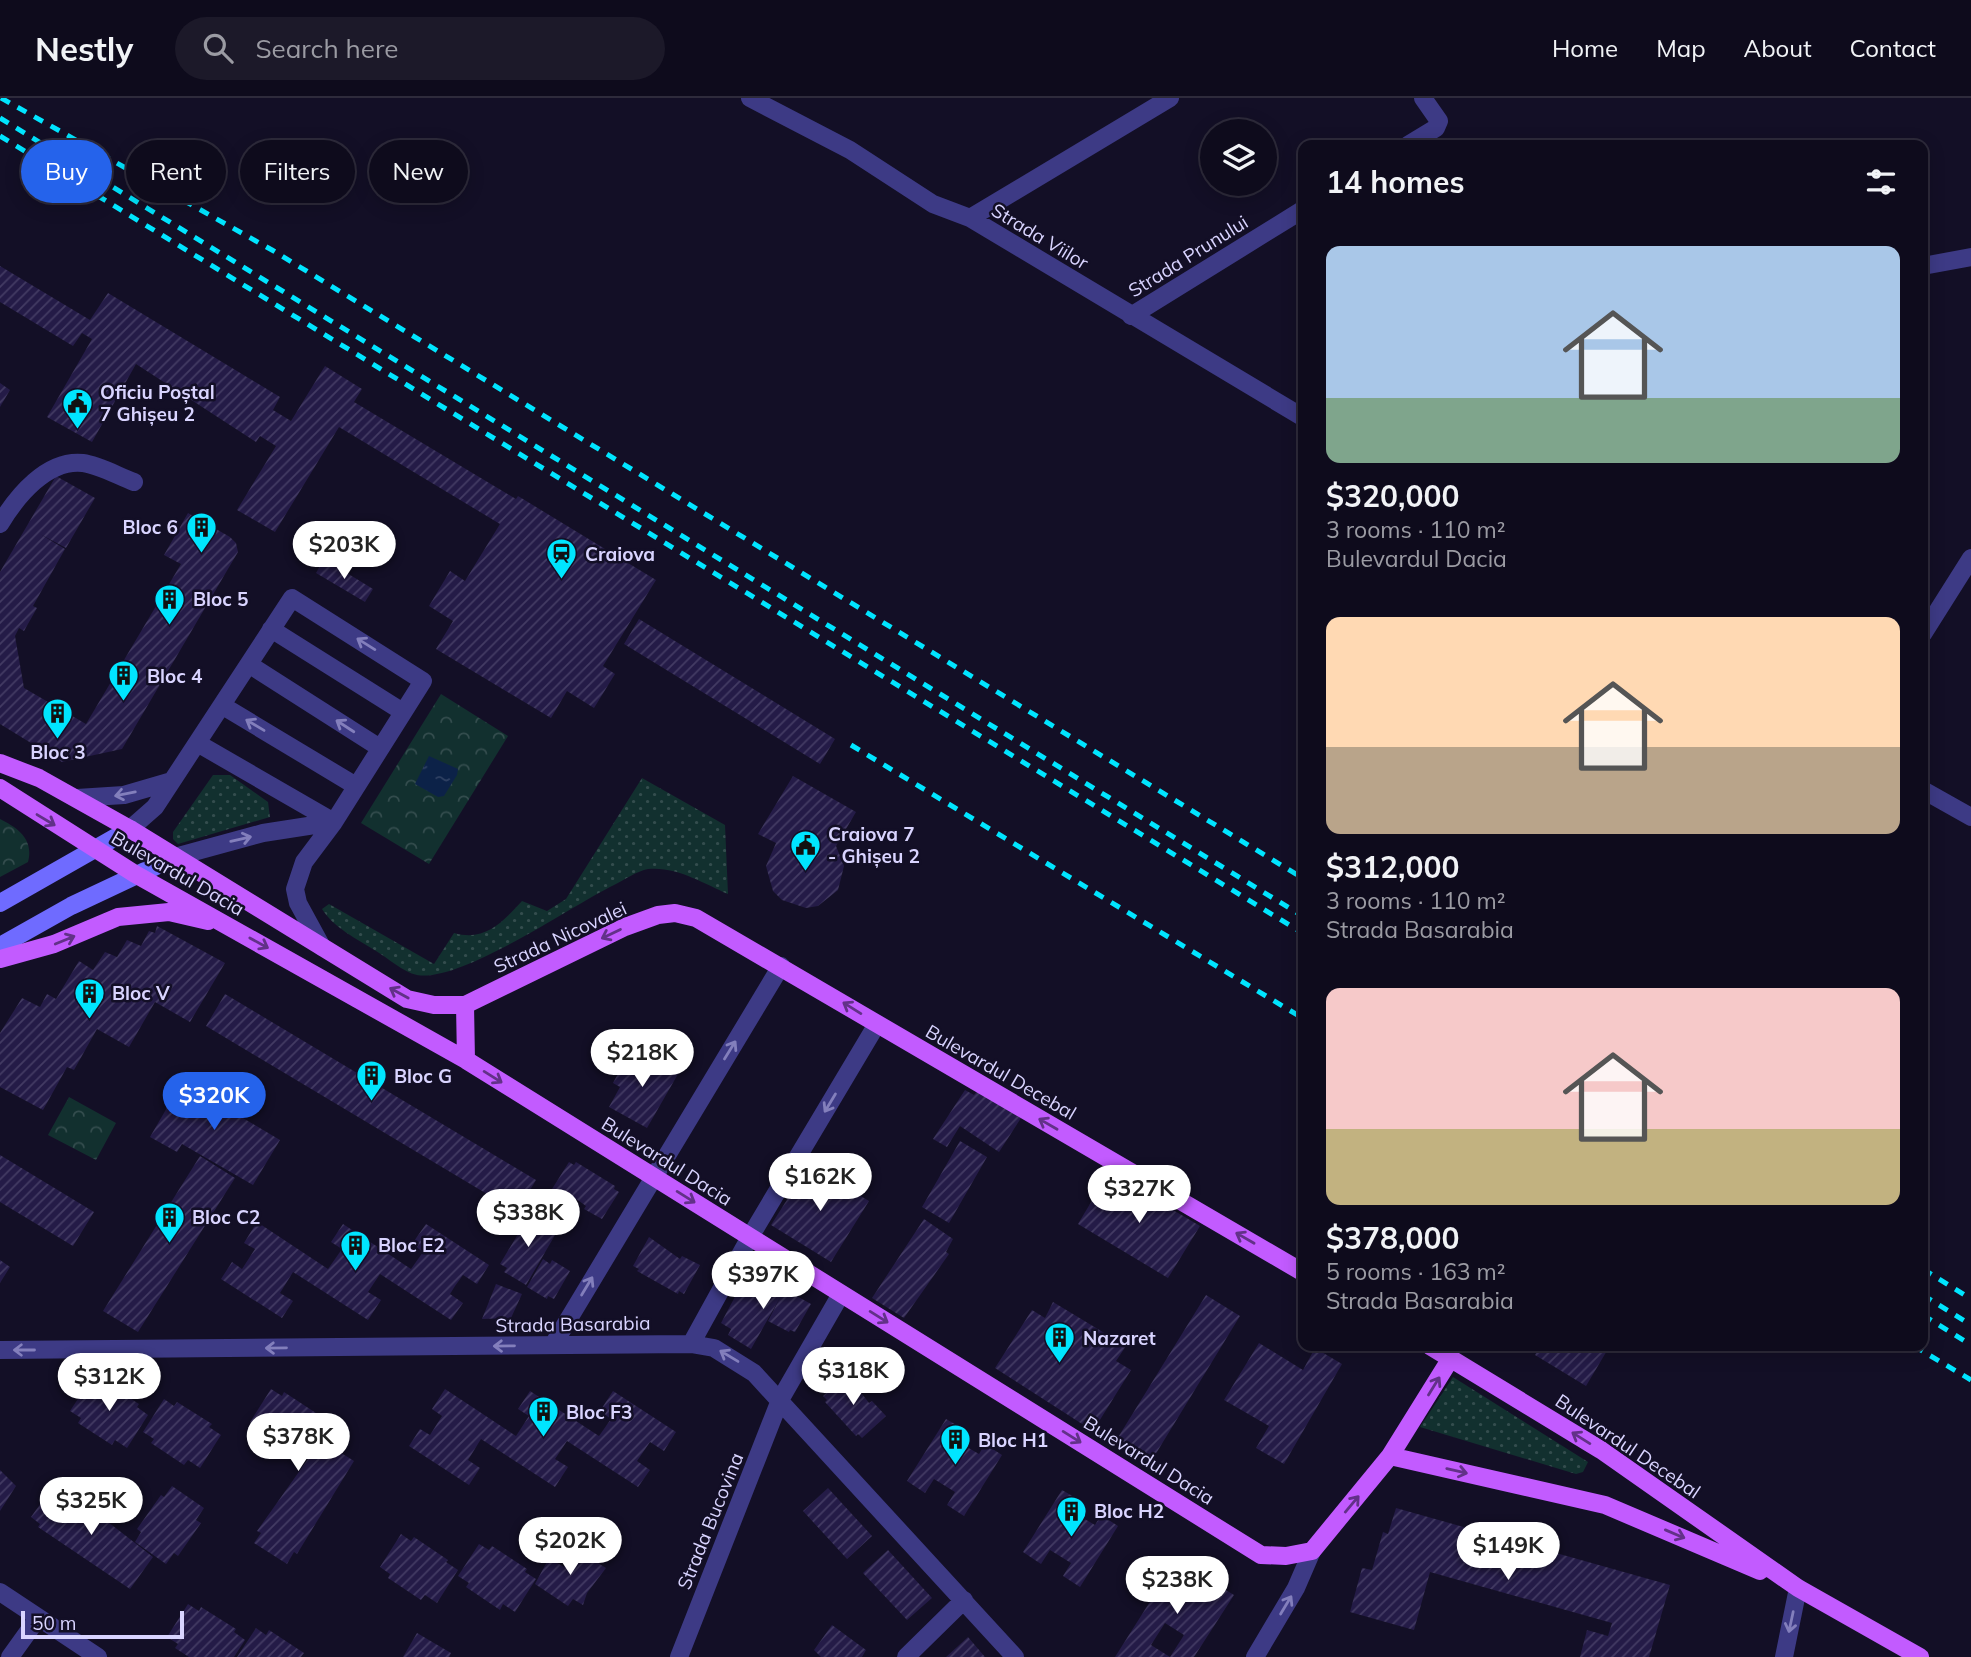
<!DOCTYPE html>
<meta charset="utf-8">
<style>
:root{--surface:#0e0b1c;--page:#1c1929;--text:#f1f3f6;--muted:#9b9ba3;--line:#2e2b3b;--accent:#2563eb}
body{margin:0;font-family:Mulish,sans-serif;background:var(--page);color:var(--text);height:100vh;display:flex;flex-direction:column;font-size:26px;white-space:nowrap}
*{box-sizing:border-box;margin:0}
p{font-size:23px;color:var(--muted)}
.icon{flex:none;width:38px;height:38px;fill:none;stroke:currentColor;stroke-width:2;stroke-linecap:round;stroke-linejoin:round}
.map{position:relative;flex:1;overflow:hidden}
.details{position:absolute;left:1298px;top:42px;width:630px;height:1211px;display:flex;flex-direction:column;background:var(--surface);border-radius:14px;box-shadow:0 4px 18px #0003,0 0 0 2px var(--line)}
.details>*{flex:none}
.guide{position:absolute;left:21px;top:42px;width:665px;height:63px;display:flex;gap:14px}
.tools{position:absolute;left:1200px;top:21px;display:grid;gap:14px}
.tools a{display:grid;place-items:center;width:77px;height:77px;border-radius:50%;background:var(--surface);box-shadow:0 4px 18px #0003,0 0 0 2px var(--line);font-size:35px}
.scale{position:absolute;left:21px;bottom:18px;width:163px;box-sizing:border-box;padding-left:7px;border:4px solid #d9d4ff;border-top:0;font-size:19px;line-height:24px;white-space:nowrap;color:#d9d4ff;-webkit-text-stroke:5px #130f26;paint-order:stroke}
.price{position:absolute;translate:-50% -60px;padding:0 16px;border-radius:24px;background:#fff;color:#222;font-size:23px;line-height:46px;filter:drop-shadow(0 2px 4px #0008)}
.price::after{content:'';position:absolute;left:50%;top:42px;width:21px;height:16px;margin-left:-10px;background:inherit;clip-path:polygon(0 0,100% 0,50% 100%)}
.price.active{background:var(--accent);color:#fff}
ul{padding:0;list-style:none}
li{display:grid;align-content:center;gap:14px;height:371px;padding:0 28px}
li span{display:grid;place-items:center;height:217px;border-radius:14px;color:#555}
li>.icon{margin-inline-start:auto}
span .icon{width:126px;height:126px;fill:#fffc;stroke-width:1}
li b{font-size:30px}
h2{display:flex;justify-content:space-between;align-items:center;height:84px;padding:0 28px;font-size:30px}
.tag{padding:0 24px;border-radius:32px;background:var(--surface);box-shadow:0 4px 18px #0003,0 0 0 2px var(--line);font-size:24px;line-height:63px}
.tag.active{background:var(--accent);color:#fff}
header{display:flex;align-items:center;gap:42px;box-sizing:border-box;height:98px;padding:0 35px;background:var(--surface);border-bottom:2px solid var(--line)}
header strong{font-size:33px}
nav{display:flex;gap:38px;margin-inline-start:auto;font-size:24px}
.search{width:490px;height:63px;background:var(--page);display:flex;align-items:center;gap:18px;box-sizing:border-box;padding:0 24px;border-radius:38px;color:var(--muted);font-size:26px}
.map>svg:first-child{display:block}
.grass{fill:url(#grass-dots)}
.park{fill:url(#park-crowns)}
.water{fill:url(#water-ripples)}
.building{fill:url(#building-hatch)}
.lines{fill:none;stroke-linecap:round;stroke-linejoin:round}
.street{stroke:#3d3a85;stroke-width:18}
.secondary{stroke:#6f6bff;stroke-width:18}
.primary{stroke:#c25bff;stroke-width:18}
.rail{stroke:#00e5ff;stroke-width:5;stroke-dasharray:10 9;stroke-linecap:butt}
.oneway{stroke:#837fbc}
.oneway2{stroke:#623188}
.labels{text-anchor:middle;dominant-baseline:central;stroke-width:5;stroke-linejoin:round;paint-order:stroke}
.street-label{font-size:19px;fill:#d9d4ff;stroke:#130f26}
.poi-label{font-size:19px;font-weight:bold;fill:#d9d4ff;stroke:#130f26;text-anchor:start}
</style>
<header>
<strong>Nestly</strong>
<div class="search"><svg class="icon" aria-label="search" viewBox="0 0 24 24"><circle cx="10" cy="10" r="6"/><path d="M15 15l6 6"/></svg>Search here</div>
<nav><a>Home</a><a>Map</a><a>About</a><a>Contact</a></nav>
</header>
<div class="map">
<svg width="1971" height="1559" viewBox="0 0 1971 1559">
<defs>
<pattern id="grass-dots" width="8" height="8" patternUnits="userSpaceOnUse" patternTransform="scale(1.75)"><rect width="8" height="8" fill="#12302f"/><path d="M2 2h.1M6 6h.1" fill="none" stroke="#344d4e" stroke-width="1.8" stroke-linecap="round"/></pattern>
<pattern id="park-crowns" width="20" height="18" patternUnits="userSpaceOnUse" patternTransform="scale(1.75)"><rect width="20" height="18" fill="#12302f"/><path d="M2 6a3 3 0 1 1 6 0M12 15a3 3 0 1 1 6 0" fill="none" stroke="#344d4e"/></pattern>
<pattern id="water-ripples" width="26" height="14" patternUnits="userSpaceOnUse" patternTransform="scale(1.75)"><rect width="26" height="14" fill="#0c2248"/><path d="M2 4q2-2 4 0t4 0M15 11q2-2 4 0t4 0" fill="none" stroke="#2f4163"/></pattern>
<pattern id="building-hatch" width="6" height="6" patternUnits="userSpaceOnUse" patternTransform="scale(1.75)"><rect width="6" height="6" fill="#241b47"/><path d="M-1 1l2-2M0 6l6-6M5 7l2-2" fill="none" stroke="#433b63"/></pattern>
</defs>
<rect width="100%" height="100%" fill="#130f26"/>
<!-- grass -->
<path class="grass" d="M213,677H230L268,704L270,719L178,746L173,741V734Z
M642,680L725,727L728,796C703,785 676,768 648,771C637,773 624,782 614,787C571,808 461,885 417,877C403,874 388,860 376,853C357,841 334,830 322,811L329,806L434,866L454,835C485,844 503,824 522,803L547,813L566,801Z
M1453,1279L1588,1364L1583,1374L1576,1376L1420,1329Z"/>
<!-- park -->
<path class="park" d="M441,596L508,638L429,766L361,725Z
M0,721C18,730 34,741 28,764L0,779Z
M69,999L116,1025L96,1062L48,1037Z"/>
<!-- water -->
<path class="water" d="M429,658L458,671L457,677L444,698L438,699L415,686Z"/>
<!-- building -->
<path class="building" d="M0,168L90,222L108,195L280,299L273,312L291,323L325,268L362,291L354,304L516,401L518,398L656,482L603,568L615,576L594,610L567,593L551,620L436,551L453,523L429,508L450,473L465,483L500,426L339,329L275,434L237,412L276,348L260,338L256,344L136,266L92,344L47,319L92,241L82,235L73,248L0,204Z
M0,285L10,292L0,309Z
M56,378L95,400L66,450L40,436L65,451L33,508L37,510L24,533L19,530L15,538L24,590L86,626L181,466L164,457L188,415L230,439L236,445L238,454L122,651L62,664L0,626V474Z
M324,461L373,491L365,504L316,475Z
M639,521L835,641L820,666L624,546Z
M793,678L856,714L836,748L844,768L838,792L818,808L806,810L782,802L773,793L766,768L776,745L758,736Z
M157,828L225,865L190,924L155,904L129,949L97,931L74,972L67,969L43,1012L0,989V935L22,900L40,909L47,896L56,901L79,863L93,872L105,854L117,859L127,842L141,848L149,833L155,835Z
M225,896L536,1082L517,1114L206,928Z
M639,954L678,976L647,1030L609,1009L620,989L613,985L621,970L628,973Z
M186,977L213,992L209,1000L280,1042L253,1087L182,1046L177,1054L150,1039Z
M965,992L974,997L978,992L1021,1020L999,1054L960,1028L947,1049L933,1041Z
M960,1043L987,1059L949,1125L922,1109Z
M0,1057L94,1114L73,1148L0,1104Z
M200,1058L235,1080L138,1234L103,1213Z
M569,1064L574,1067L576,1064L615,1088L614,1091L619,1094L602,1121L584,1111L586,1108L579,1103L572,1099L570,1102L552,1091Z
M809,1067L869,1103L831,1164L771,1127Z
M1109,1074L1200,1128L1168,1180L1078,1126Z
M530,1116L558,1132L526,1187L504,1174L507,1170L500,1166Z
M924,1121L953,1141L946,1154L949,1156L904,1220L872,1200Z
M257,1124L328,1171L342,1151L331,1144L343,1126L411,1171L423,1154L412,1146L426,1126L489,1167L477,1186L463,1177L455,1188L450,1196L463,1205L451,1222L380,1176L368,1194L381,1202L368,1222L293,1174L280,1195L293,1203L282,1220L221,1181L232,1164L242,1171L255,1151L244,1145Z
M649,1139L680,1161L682,1158L700,1167L684,1196L679,1193L678,1196L637,1173L639,1171L633,1168Z
M543,1161L550,1166L552,1162L570,1173L554,1201L548,1198L547,1201L527,1189Z
M0,1162L10,1169L0,1185Z
M759,1174L786,1189L783,1195L791,1199L793,1196L811,1206L795,1234L790,1232L789,1234L768,1223L781,1198L751,1251L728,1237L731,1231L721,1225L737,1195L744,1199Z
M496,1186L522,1196L511,1220L482,1221Z
M1206,1197L1240,1218L1152,1362L1117,1341Z
M1053,1204L1126,1248L1116,1263L1131,1272L1093,1333L995,1270L1032,1212L1045,1220Z
M1259,1245L1303,1272L1315,1250L1342,1266L1284,1366L1256,1350L1269,1328L1224,1302Z
M1540,1248H1603L1608,1251L1586,1288L1535,1257Z
M847,1276L869,1305L872,1303L886,1318L862,1340L858,1336L856,1338L825,1304L827,1302L823,1298Z
M91,1281L102,1288L104,1283L139,1306L137,1309L148,1317L127,1350L115,1342L112,1347L78,1325L81,1320L70,1313Z
M271,1291L282,1298L284,1294L319,1317L317,1320L328,1327L319,1341L354,1363L297,1456L294,1454L287,1466L254,1445L261,1435L257,1433L308,1361L295,1352L292,1357L258,1335L261,1331L250,1324Z
M445,1291L516,1338L529,1318L518,1311L530,1293L599,1338L611,1321L600,1313L613,1293L676,1334L664,1353L650,1344L637,1363L650,1372L638,1389L567,1343L555,1361L568,1369L555,1389L481,1341L468,1362L480,1370L469,1387L409,1348L420,1331L430,1337L442,1318L432,1311Z
M164,1301L174,1308L177,1304L212,1326L209,1329L221,1337L200,1370L188,1362L184,1367L151,1345L154,1341L143,1334Z
M946,1321L967,1333L960,1345L979,1356L985,1346L1002,1357L964,1418L947,1407L955,1394L934,1381L925,1395L907,1383Z
M0,1372L16,1388L0,1413Z
M53,1388L64,1396L67,1392L153,1459L130,1491L38,1429L40,1426L31,1419Z
M172,1388L204,1410L196,1422L201,1425L178,1458L174,1455L166,1466L135,1444L141,1434L137,1431L161,1397L164,1399Z
M828,1390L872,1438L847,1461L803,1413Z
M1062,1392L1083,1404L1076,1416L1095,1427L1101,1417L1118,1428L1080,1489L1063,1478L1071,1465L1050,1452L1041,1466L1023,1454Z
M1396,1410L1670,1487L1649,1559H1580L1587,1532L1608,1538L1612,1525L1430,1474L1414,1532L1350,1514L1362,1470L1372,1472L1383,1434L1388,1436Z
M401,1436L411,1443L414,1439L448,1462L446,1464L458,1472L437,1505L425,1497L421,1502L388,1480L390,1476L380,1469Z
M479,1446L489,1452L492,1448L527,1471L525,1474L536,1481L515,1514L503,1506L500,1512L466,1489L469,1485L458,1478Z
M571,1448L606,1470L587,1495L583,1507L573,1501L568,1508L535,1486L549,1460L564,1469Z
M888,1452L932,1500L907,1522L863,1475Z
M1177,1461L1196,1472L1187,1486L1208,1499L1216,1486L1234,1497L1194,1559H1170L1184,1537L1165,1525L1151,1547L1170,1559H1115Z
M188,1506L199,1513L201,1509L236,1531L234,1534L245,1542L234,1559H189L175,1550L178,1546L167,1539Z
M832,1527L866,1552L862,1559H821L814,1552Z
M256,1530L266,1537L269,1532L304,1555L301,1559H237Z
M417,1535L451,1555L449,1559H403Z
M968,1539L985,1559H946Z"/>
<g class="lines">
<!-- street -->
<path class="street" d="M750,0L850,52L933,106L970,120L1304,320
M1408,47L1436,30L1439,23L1423,0
M970,120L1170,0
M1923,168L1971,159
M1131,218L1304,111
M0,426C17,398 47,361 83,365C99,367 118,378 134,384
M271,531L403,614
M1923,536L1971,460
M250,567L380,650
M223,608L356,688
M199,646L334,724
M1923,692L1971,719
M77,700L124,697L172,683
M130,731L155,709L292,500L423,583L334,724L304,764L295,791L298,805L322,849
M175,759L263,735L334,724
M691,1246L750,1139L877,926
M553,1247L781,868
M0,1252L691,1246L714,1250L754,1275L1015,1559
M0,1494L98,1559
M10,1559L38,1520
M679,1559L780,1302L841,1196
M906,1559L964,1502
M1255,1559L1296,1490L1312,1453
M1784,1559L1798,1490"/>
<!-- secondary -->
<path class="secondary" d="M0,805L130,731
M0,848L71,808L175,759"/>
<!-- primary -->
<path class="primary" d="M0,665L39,680L130,731L407,901L434,907H465L625,829L658,817L675,815L696,820L1304,1175
M0,690L135,776L466,962L1261,1457L1286,1458L1312,1453L1390,1358L1451,1260
M0,861L54,846L118,819L169,814L208,823
M465,907L466,962
M1430,1248L1601,1352L1798,1490L1920,1559
M1390,1358L1605,1407L1760,1473"/>
<!-- rail -->
<path class="rail" d="M1,0L272,152L1304,781
M0,20L1304,819
M0,38L1304,836
M851,647L1304,921
M1923,1171L1971,1201
M1923,1197L1971,1227
M1923,1217L1971,1247
M1914,1248L1971,1282"/>
</g>
<!-- one-way arrows -->
<defs><path id="oneway-shaft" d="M-6 0H5M1.5-3L5.5 0L1.5 3" fill="none" stroke-width="1.6" stroke-linecap="round" stroke-linejoin="round" transform="scale(1.75)"/></defs>
<g class="oneway">
<use href="#oneway-shaft" transform="translate(366 546) rotate(-148)"/>
<use href="#oneway-shaft" transform="translate(255 627) rotate(-149)"/>
<use href="#oneway-shaft" transform="translate(345 628) rotate(-147)"/>
<use href="#oneway-shaft" transform="translate(125 696) rotate(169)"/>
<use href="#oneway-shaft" transform="translate(241 741) rotate(-13)"/>
<use href="#oneway-shaft" transform="translate(730 952) rotate(-58)"/>
<use href="#oneway-shaft" transform="translate(830 1005) rotate(121)"/>
<use href="#oneway-shaft" transform="translate(587 1188) rotate(-59)"/>
<use href="#oneway-shaft" transform="translate(504 1248) rotate(179)"/>
<use href="#oneway-shaft" transform="translate(276 1250) rotate(179)"/>
<use href="#oneway-shaft" transform="translate(24 1252) rotate(180)"/>
<use href="#oneway-shaft" transform="translate(729 1258) rotate(-149)"/>
<use href="#oneway-shaft" transform="translate(1286 1507) rotate(-59)"/>
<use href="#oneway-shaft" transform="translate(1791 1524) rotate(102)"/>
</g>
<g class="oneway2">
<use href="#oneway-shaft" transform="translate(46 722) rotate(31)"/>
<use href="#oneway-shaft" transform="translate(611 836) rotate(154)"/>
<use href="#oneway-shaft" transform="translate(65 842) rotate(-22)"/>
<use href="#oneway-shaft" transform="translate(259 845) rotate(29)"/>
<use href="#oneway-shaft" transform="translate(399 895) rotate(-151)"/>
<use href="#oneway-shaft" transform="translate(852 910) rotate(-148)"/>
<use href="#oneway-shaft" transform="translate(493 979) rotate(32)"/>
<use href="#oneway-shaft" transform="translate(1048 1026) rotate(-150)"/>
<use href="#oneway-shaft" transform="translate(686 1099) rotate(32)"/>
<use href="#oneway-shaft" transform="translate(1245 1140) rotate(-150)"/>
<use href="#oneway-shaft" transform="translate(879 1219) rotate(32)"/>
<use href="#oneway-shaft" transform="translate(1434 1288) rotate(-58)"/>
<use href="#oneway-shaft" transform="translate(1072 1339) rotate(32)"/>
<use href="#oneway-shaft" transform="translate(1581 1340) rotate(-148)"/>
<use href="#oneway-shaft" transform="translate(1457 1373) rotate(13)"/>
<use href="#oneway-shaft" transform="translate(1352 1406) rotate(-50)"/>
<use href="#oneway-shaft" transform="translate(1675 1436) rotate(23)"/>
</g>
<!-- icons -->
<defs>
<symbol id="civic-pin" viewBox="-11 -11 22 30"><path d="M0 17L-7.5 6A9.5 9.5 0 1 1 7.5 6Z" fill="#00e5ff" stroke="#130f26"/><path d="M-.6-6.5H3V-4.5H.6V-3L4-1V1h2V6H-6V1h2V-1L-.6-3ZM-1.2 2.5V6h2.4V2.5Z" fill="#111"/></symbol>
<symbol id="building-pin" viewBox="-11 -11 22 30"><path d="M0 17L-7.5 6A9.5 9.5 0 1 1 7.5 6Z" fill="#00e5ff" stroke="#130f26"/><path d="M-4-6H4V6H1V3H-1V6H-4ZM-2.5-4.3h1.7v1.8h-1.7ZM.8-4.3h1.7v1.8H.8ZM-2.5-1h1.7V.8h-1.7ZM.8-1h1.7V.8H.8Z" fill="#111"/></symbol>
<symbol id="station-pin" viewBox="-11 -11 22 30"><path d="M0 17L-7.5 6A9.5 9.5 0 1 1 7.5 6Z" fill="#00e5ff" stroke="#130f26"/><path d="M-3-6H3Q5-6 5-4V2Q5 4 3 4L4.5 6H3L1.5 4h-3L-3 6H-4.5L-3 4Q-5 4-5 2V-4Q-5-6-3-6ZM-3.5-4v3h7v-3ZM-3.5 1v1.5H-2V1ZM2 1v1.5H3.5V1Z" fill="#111"/></symbol>
</defs>
<g fill-rule="evenodd">
<use href="#civic-pin" x="60" y="288" width="35" height="47"/>
<use href="#building-pin" x="184" y="412" width="35" height="47"/>
<use href="#station-pin" x="544" y="438" width="35" height="47"/>
<use href="#building-pin" x="152" y="484" width="35" height="47"/>
<use href="#building-pin" x="106" y="560" width="35" height="47"/>
<use href="#building-pin" x="40" y="598" width="35" height="47"/>
<use href="#civic-pin" x="788" y="730" width="35" height="47"/>
<use href="#building-pin" x="72" y="878" width="35" height="47"/>
<use href="#building-pin" x="354" y="960" width="35" height="47"/>
<use href="#building-pin" x="152" y="1102" width="35" height="47"/>
<use href="#building-pin" x="338" y="1130" width="35" height="47"/>
<use href="#building-pin" x="1042" y="1222" width="35" height="47"/>
<use href="#building-pin" x="526" y="1296" width="35" height="47"/>
<use href="#building-pin" x="938" y="1324" width="35" height="47"/>
<use href="#building-pin" x="1054" y="1396" width="35" height="47"/>
</g>
<g class="labels">
<!-- street labels -->
<g class="street-label">
<text transform="translate(1040 138) rotate(31)">Strada Viilor</text>
<text transform="translate(1188 158) rotate(-32)">Strada Prunului</text>
<text transform="translate(178 775) rotate(30)">Bulevardul Dacia</text>
<text transform="translate(560 839) rotate(-25)">Strada Nicovalei</text>
<text transform="translate(1001 974) rotate(30)">Bulevardul Decebal</text>
<text transform="translate(667 1063) rotate(32)">Bulevardul Dacia</text>
<text transform="translate(573 1226) rotate(-1)">Strada Basarabia</text>
<text transform="translate(1628 1348) rotate(34)">Bulevardul Decebal</text>
<text transform="translate(1149 1362) rotate(32)">Bulevardul Dacia</text>
<text transform="translate(710 1423) rotate(-68)">Strada Bucovina</text>
</g>
<!-- poi labels -->
<g class="poi-label">
<text x="100" y="294">Oficiu Poștal<tspan x="100" dy="22">7 Ghișeu 2</tspan></text>
<text x="178" y="429" text-anchor="end">Bloc 6</text>
<text x="585" y="456">Craiova</text>
<text x="193" y="501">Bloc 5</text>
<text x="147" y="578">Bloc 4</text>
<text x="58" y="654" text-anchor="middle">Bloc 3</text>
<text x="828" y="736">Craiova 7<tspan x="828" dy="22">- Ghișeu 2</tspan></text>
<text x="112" y="895">Bloc V</text>
<text x="394" y="978">Bloc G</text>
<text x="192" y="1119">Bloc C2</text>
<text x="378" y="1147">Bloc E2</text>
<text x="1083" y="1240">Nazaret</text>
<text x="566" y="1314">Bloc F3</text>
<text x="978" y="1342">Bloc H1</text>
<text x="1094" y="1413">Bloc H2</text>
</g>
</g>
</svg>
<div class="tools">
<a><svg class="icon" aria-label="layers" viewBox="0 0 24 24"><path d="M12 4l9 5-9 5-9-5zM3 14l9 5 9-5"/></svg></a>
</div>
<div class="scale">50 m</div>
<b class="price" style="left:344px;top:483px">$203K</b>
<b class="price" style="left:642px;top:991px">$218K</b>
<b class="price active" style="left:214px;top:1034px">$320K</b>
<b class="price" style="left:820px;top:1115px">$162K</b>
<b class="price" style="left:1139px;top:1127px">$327K</b>
<b class="price" style="left:528px;top:1151px">$338K</b>
<b class="price" style="left:763px;top:1213px">$397K</b>
<b class="price" style="left:853px;top:1309px">$318K</b>
<b class="price" style="left:109px;top:1315px">$312K</b>
<b class="price" style="left:298px;top:1375px">$378K</b>
<b class="price" style="left:91px;top:1439px">$325K</b>
<b class="price" style="left:570px;top:1479px">$202K</b>
<b class="price" style="left:1508px;top:1484px">$149K</b>
<b class="price" style="left:1177px;top:1518px">$238K</b>
<div class="guide">
<a class="tag active">Buy</a>
<a class="tag">Rent</a>
<a class="tag">Filters</a>
<a class="tag">New</a>
</div>
<section class="details">
<h2>14 homes<svg class="icon" aria-label="filters" viewBox="0 0 24 24"><path d="M4 7h16M4 17h16"/><circle cx="9" cy="7" r="2"/><circle cx="15" cy="17" r="2"/></svg></h2>
<ul>
<li><span style="background:linear-gradient(#a9c7e8 70%,#7fa58c 0)"><svg class="icon" aria-label="home" viewBox="0 0 24 24"><path d="M3 11l9-7 9 7M6 9v11h12V9"/></svg></span><div><b>$320,000</b><p>3 rooms · 110 m²</p><p>Bulevardul Dacia</p></div></li>
<li><span style="background:linear-gradient(#ffd9b3 60%,#b9a48a 0)"><svg class="icon" aria-label="home" viewBox="0 0 24 24"><path d="M3 11l9-7 9 7M6 9v11h12V9"/></svg></span><div><b>$312,000</b><p>3 rooms · 110 m²</p><p>Strada Basarabia</p></div></li>
<li><span style="background:linear-gradient(#f6c9c9 65%,#c2b280 0)"><svg class="icon" aria-label="home" viewBox="0 0 24 24"><path d="M3 11l9-7 9 7M6 9v11h12V9"/></svg></span><div><b>$378,000</b><p>5 rooms · 163 m²</p><p>Strada Basarabia</p></div></li>
</ul>
</section>
</div>
